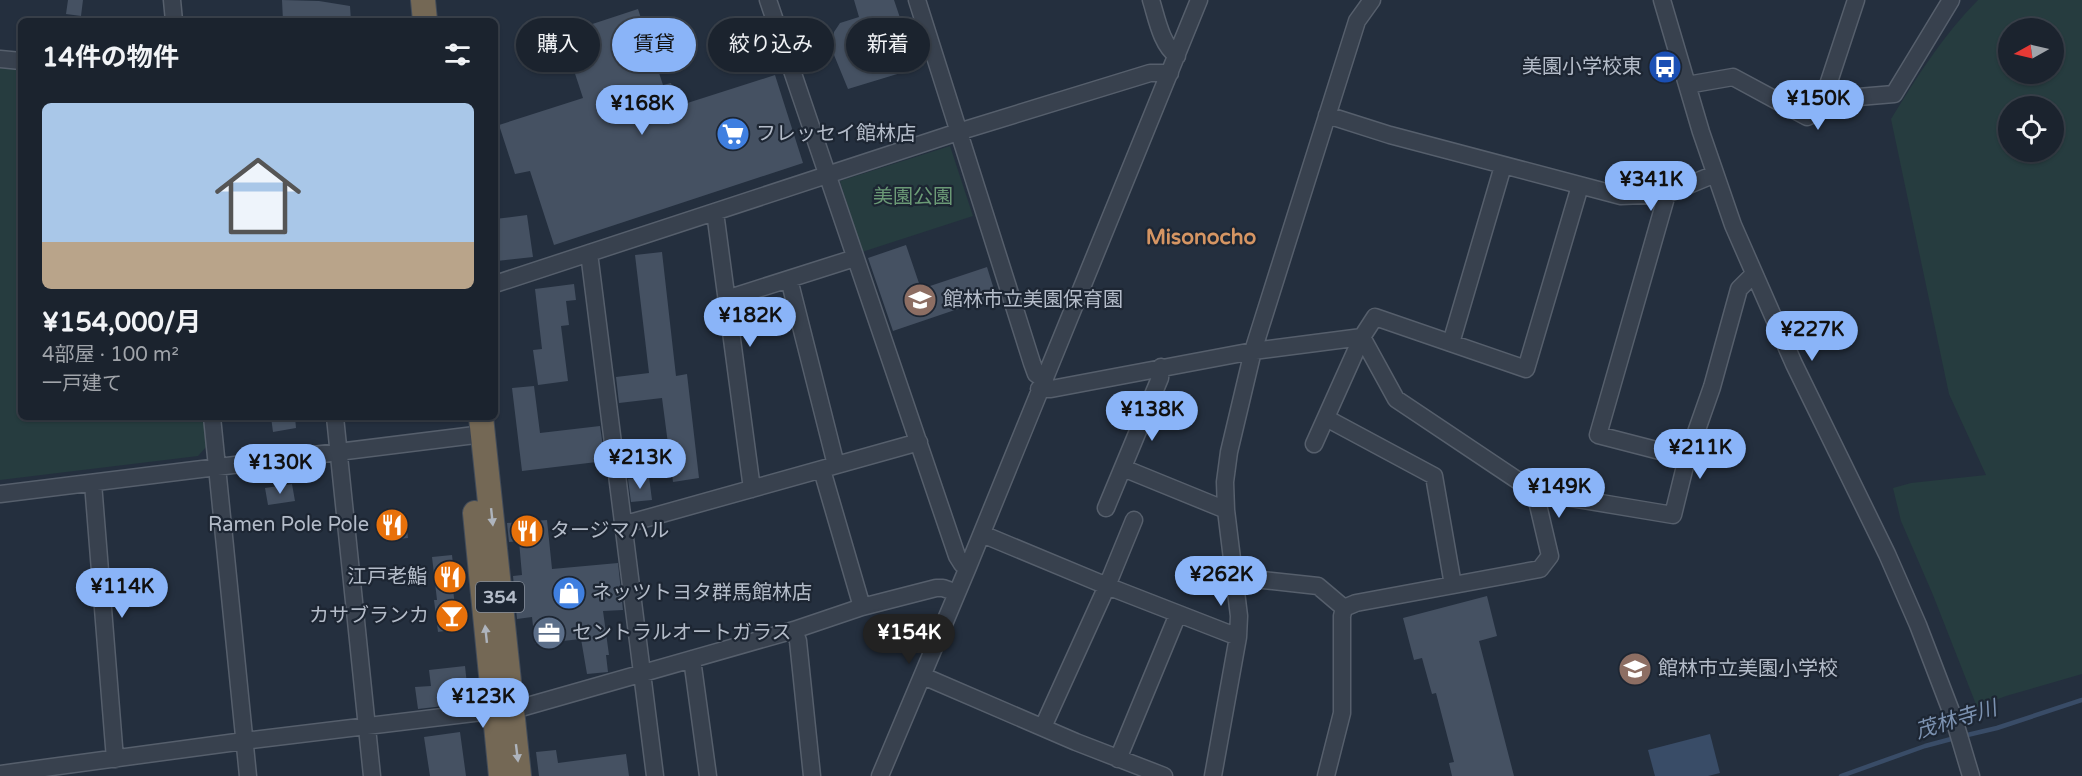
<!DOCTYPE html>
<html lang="ja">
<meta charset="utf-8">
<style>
:root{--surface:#1b232e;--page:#242b36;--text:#f1f3f6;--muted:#a0a4aa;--line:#39404a;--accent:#8ab4f8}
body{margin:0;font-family:"Varela Round","Noto Sans JP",sans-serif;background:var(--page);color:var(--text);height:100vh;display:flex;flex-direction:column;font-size:22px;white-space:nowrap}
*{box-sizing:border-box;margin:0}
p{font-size:20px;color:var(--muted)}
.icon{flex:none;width:33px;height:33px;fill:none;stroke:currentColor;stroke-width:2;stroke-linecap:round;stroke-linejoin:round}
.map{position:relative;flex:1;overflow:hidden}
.drawer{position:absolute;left:18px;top:18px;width:480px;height:402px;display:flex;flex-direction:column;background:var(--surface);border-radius:9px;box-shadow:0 2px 4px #0004,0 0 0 2px var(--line)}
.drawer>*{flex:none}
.guide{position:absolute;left:516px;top:18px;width:570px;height:54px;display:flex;gap:12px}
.needle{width:39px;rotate:262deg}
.controls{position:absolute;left:1998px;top:18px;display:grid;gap:12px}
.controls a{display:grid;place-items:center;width:66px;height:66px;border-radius:50%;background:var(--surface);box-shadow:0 2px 4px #0004,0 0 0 2px var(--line);font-size:30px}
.price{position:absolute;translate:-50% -51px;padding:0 14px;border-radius:21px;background:var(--accent);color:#111;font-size:20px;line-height:39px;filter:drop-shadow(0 2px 3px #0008)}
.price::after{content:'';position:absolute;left:50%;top:36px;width:18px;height:14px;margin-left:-9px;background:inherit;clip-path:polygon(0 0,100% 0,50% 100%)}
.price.selected{background:#222;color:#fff}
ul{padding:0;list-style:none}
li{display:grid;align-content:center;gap:12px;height:318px;padding:0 24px}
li+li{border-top:2px solid var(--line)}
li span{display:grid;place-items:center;height:186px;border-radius:9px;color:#555}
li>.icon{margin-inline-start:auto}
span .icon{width:108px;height:108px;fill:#fffc;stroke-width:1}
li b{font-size:26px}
h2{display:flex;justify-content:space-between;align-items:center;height:72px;padding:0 24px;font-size:26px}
.tag{padding:0 21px;border-radius:27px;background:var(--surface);box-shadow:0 2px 4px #0004,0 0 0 2px var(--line);font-size:21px;line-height:54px}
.tag.selected{background:var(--accent);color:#111}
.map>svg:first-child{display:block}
.green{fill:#263c3f;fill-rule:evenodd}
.water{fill:#394c67}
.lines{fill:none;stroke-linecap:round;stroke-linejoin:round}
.stream{stroke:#394c67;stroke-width:4.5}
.building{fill:#455162}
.minor-casing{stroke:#565f6c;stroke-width:19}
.highway-casing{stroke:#434c59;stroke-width:26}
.minor{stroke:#38414e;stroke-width:16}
.highway{stroke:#746855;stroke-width:24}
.oneway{fill:#aeb4bd}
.labels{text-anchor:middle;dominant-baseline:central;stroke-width:4.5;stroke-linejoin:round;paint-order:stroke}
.shield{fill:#1d2633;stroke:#878f9c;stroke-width:1.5}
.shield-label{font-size:18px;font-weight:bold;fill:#b4bcc9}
.poi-label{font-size:20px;fill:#b4bcc9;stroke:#1d2633;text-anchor:start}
.park-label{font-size:20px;fill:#6b9a76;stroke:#1d2633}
.neighbourhood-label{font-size:21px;font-weight:bold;fill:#d59563;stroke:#1d2633}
.water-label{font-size:21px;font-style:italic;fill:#7c92b1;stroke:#1d2633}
</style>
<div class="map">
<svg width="2082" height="776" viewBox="0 0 2082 776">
<rect width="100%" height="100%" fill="#242f3e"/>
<!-- green -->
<path class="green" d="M1978,0H2082V674L2006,696L1977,707L1933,595L1901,521L1893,488L1911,483L1986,475L1949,394L1891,119C1917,77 1943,35 1978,0ZM2054,28V74H2008V28ZM2054,106V152H2008V106Z
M0,66L21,69V417H204L207,446L198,456L0,480Z
M950,146L973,216L862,252L840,181Z"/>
<!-- water -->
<path class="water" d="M1710,734L1720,773L1708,776H1655L1648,750Z"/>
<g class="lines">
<!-- stream -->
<path class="stream" d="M1963,736L1997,728L2082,700
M1841,776L1925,746L1955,738"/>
</g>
<!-- building -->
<path class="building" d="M68,0H83L81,16L66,14Z
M282,0L319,1L350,6L351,21H283Z
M854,0H894L917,68L848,89L834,55L833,45L834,32L840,23L859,17Z
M638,9L663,85L671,83L678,106L775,75L803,163L554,245L530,171L515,174L499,125L583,98L562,34Z
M527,215L533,257L497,261L495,219Z
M906,245L921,289L987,267L996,296L893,331L868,258Z
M662,252L676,376L687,374L699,478L673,482L662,398L619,403L616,377L649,373L635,255Z
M574,284L576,300L566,301L569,325L561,326L568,381L538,385L533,350L542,349L535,289Z
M534,386L540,433L600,426L605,461L522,471L512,388Z
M271,417H295L296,428L273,432Z
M649,477L652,500L631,502L628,479Z
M292,484L295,501L268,505L265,488Z
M405,513L408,538L385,540V534L379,535L377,516Z
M547,520L552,569L618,563L623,610L603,611L609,655H606L608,672L587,674L581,639L535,644L532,617L517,619L513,576L522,575L519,541L509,542L507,523Z
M452,555L455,582H452L458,629L438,632L434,600H437L432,557Z
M1487,596L1497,636L1479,641L1514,776H1452L1449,763L1454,762L1436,693L1432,694L1422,658L1414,660L1403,618Z
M465,666L469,703L418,709L415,687L431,686L429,670Z
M460,732L466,776H430L424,737Z
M556,750L558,763L626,754L629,776H539L536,752Z"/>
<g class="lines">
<defs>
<path id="minor" d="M172,0L174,21
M768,0L957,556L962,564L968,567
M917,0L1032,363L1036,374L1043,378
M1151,0C1157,19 1161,44 1177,56
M1662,0L1701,132L1733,225L1794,364L1887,554L1918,625L1954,719L1971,776
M0,59L21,61
M1687,85L1733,77L1807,117L1817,112L1823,100L1856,0
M1823,100L1894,94L1951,0
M1327,115L1390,135L1621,196L1667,194L1715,174
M1667,194L1598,435L1687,458
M715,212L752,489
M589,253L655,776
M789,279L836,465
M495,284L958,132L1150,73H1170
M726,299L855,258
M1451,343L1503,166
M1039,389H1051L1253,351L1362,337
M212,417L248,776
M335,417L372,776
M1326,418L1434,476L1453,585
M1314,444L1362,337L1375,317L1526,369L1580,186
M1123,468L1226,510
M822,470L862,607
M93,483L115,759
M1535,492L1673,515L1687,458L1712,387L1739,289L1754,274
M0,494L483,434
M1106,508L1160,378L1161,367
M623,522H633L919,442
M982,534L1107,586L1238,637
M1235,577L1318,586L1344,608
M1344,608L1356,603L1540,569L1550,556L1535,492L1396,399L1362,337
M794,630L798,641L812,776
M692,659L708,776
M923,676L1076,742L1164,776
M1043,727L1107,586L1134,520
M1118,759L1178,614
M0,774L244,741L524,707L794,630L862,607L936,588H943L957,593
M880,776L968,567L1199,0
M1213,776L1238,637L1239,616L1226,510L1225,482L1229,452L1253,351L1357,21L1372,0
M1326,776L1342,713V616L1344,608"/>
<path id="highway" d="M423,0L425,21
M481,417L519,776
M475,513L501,776"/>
</defs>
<!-- minor casing -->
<use href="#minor" class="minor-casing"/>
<!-- highway casing -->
<use href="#highway" class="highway-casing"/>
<!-- minor -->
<use href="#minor" class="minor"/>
<!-- highway -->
<use href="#highway" class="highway"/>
</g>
<!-- one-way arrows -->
<defs><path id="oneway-solid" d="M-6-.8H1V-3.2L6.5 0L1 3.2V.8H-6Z" transform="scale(1.5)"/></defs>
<g class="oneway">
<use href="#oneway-solid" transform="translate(492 517) rotate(84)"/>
<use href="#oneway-solid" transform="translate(486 634) rotate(-96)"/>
<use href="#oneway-solid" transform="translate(517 753) rotate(83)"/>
</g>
<!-- icons -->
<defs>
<symbol id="bus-disc" viewBox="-11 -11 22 22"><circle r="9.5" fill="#1a4fb4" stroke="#1d2633"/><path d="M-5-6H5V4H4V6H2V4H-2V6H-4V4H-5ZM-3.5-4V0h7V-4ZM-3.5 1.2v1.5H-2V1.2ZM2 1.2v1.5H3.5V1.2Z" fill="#fff"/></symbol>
<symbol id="supermarket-disc" viewBox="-11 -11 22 22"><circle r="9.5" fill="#3f7fe0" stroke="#1d2633"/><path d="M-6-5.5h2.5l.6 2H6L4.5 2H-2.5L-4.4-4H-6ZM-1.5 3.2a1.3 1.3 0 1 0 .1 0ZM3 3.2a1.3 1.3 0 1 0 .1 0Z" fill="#fff"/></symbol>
<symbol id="school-disc" viewBox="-11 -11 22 22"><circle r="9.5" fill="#8d6e63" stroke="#1d2633"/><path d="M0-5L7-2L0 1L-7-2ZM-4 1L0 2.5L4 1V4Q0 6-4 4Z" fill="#fff"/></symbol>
<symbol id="restaurant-disc" viewBox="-11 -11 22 22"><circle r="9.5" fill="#e8710a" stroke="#1d2633"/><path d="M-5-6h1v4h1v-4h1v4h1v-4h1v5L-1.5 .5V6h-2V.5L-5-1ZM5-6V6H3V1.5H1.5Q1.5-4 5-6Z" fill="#fff"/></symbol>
<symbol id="shop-disc" viewBox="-11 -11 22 22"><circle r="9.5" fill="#3f7fe0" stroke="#1d2633"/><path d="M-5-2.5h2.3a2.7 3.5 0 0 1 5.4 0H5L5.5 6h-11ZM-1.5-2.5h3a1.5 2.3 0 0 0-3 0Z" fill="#fff"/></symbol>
<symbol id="bar-disc" viewBox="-11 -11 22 22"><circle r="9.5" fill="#e8710a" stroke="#1d2633"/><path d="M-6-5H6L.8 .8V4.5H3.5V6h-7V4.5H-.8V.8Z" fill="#fff"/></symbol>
<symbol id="office-disc" viewBox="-11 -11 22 22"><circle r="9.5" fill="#5c6f8a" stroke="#1d2633"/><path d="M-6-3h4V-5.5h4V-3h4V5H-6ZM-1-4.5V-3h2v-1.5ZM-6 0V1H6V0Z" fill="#fff"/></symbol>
</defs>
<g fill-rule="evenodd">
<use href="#bus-disc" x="1646" y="48" width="38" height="38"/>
<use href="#supermarket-disc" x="714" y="115" width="38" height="38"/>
<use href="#school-disc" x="901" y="281" width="38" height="38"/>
<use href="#restaurant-disc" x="373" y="506" width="38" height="38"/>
<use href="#restaurant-disc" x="508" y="512" width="38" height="38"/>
<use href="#restaurant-disc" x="431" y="558" width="38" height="38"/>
<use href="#shop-disc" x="550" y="574" width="38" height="38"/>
<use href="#bar-disc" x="433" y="597" width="38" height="38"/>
<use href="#office-disc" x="530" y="614" width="38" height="38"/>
<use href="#school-disc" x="1616" y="650" width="38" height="38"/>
</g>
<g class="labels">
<!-- shield labels -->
<rect class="shield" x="476" y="582" width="48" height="30" rx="4.5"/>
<g class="shield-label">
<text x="500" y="597">354</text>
</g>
<!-- poi labels -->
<g class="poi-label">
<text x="1642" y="67" text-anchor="end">美園小学校東</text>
<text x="756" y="134">フレッセイ館林店</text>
<text x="943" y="300">館林市立美園保育園</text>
<text x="369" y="525" text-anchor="end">Ramen Pole Pole</text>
<text x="550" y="531">タージマハル</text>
<text x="427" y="577" text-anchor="end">江戸老鮨</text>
<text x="592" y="593">ネッツトヨタ群馬館林店</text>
<text x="429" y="616" text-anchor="end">カサブランカ</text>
<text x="572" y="633">セントラルオートガラス</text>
<text x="1658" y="669">館林市立美園小学校</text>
</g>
<!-- park labels -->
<g class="park-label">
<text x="913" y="197">美園公園</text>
</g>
<!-- neighbourhood labels -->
<g class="neighbourhood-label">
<text x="1201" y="237">Misonocho</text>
</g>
<!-- water labels -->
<g class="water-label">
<text transform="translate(1956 720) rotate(-17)">茂林寺川</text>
</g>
</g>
</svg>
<div class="controls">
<a><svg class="needle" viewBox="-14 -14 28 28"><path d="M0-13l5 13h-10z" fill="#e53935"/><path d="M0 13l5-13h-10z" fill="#a0a4aa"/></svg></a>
<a><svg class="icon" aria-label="locate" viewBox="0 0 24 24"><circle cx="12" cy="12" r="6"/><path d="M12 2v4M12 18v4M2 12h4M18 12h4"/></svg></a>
</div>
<b class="price" style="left:1818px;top:131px">¥150K</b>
<b class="price" style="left:642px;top:136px">¥168K</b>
<b class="price" style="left:1651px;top:212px">¥341K</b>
<b class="price" style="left:750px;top:348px">¥182K</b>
<b class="price" style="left:1812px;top:362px">¥227K</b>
<b class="price" style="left:1152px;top:442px">¥138K</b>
<b class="price" style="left:1700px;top:480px">¥211K</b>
<b class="price" style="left:640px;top:490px">¥213K</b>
<b class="price" style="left:280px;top:495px">¥130K</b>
<b class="price" style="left:1559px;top:519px">¥149K</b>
<b class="price" style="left:1221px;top:607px">¥262K</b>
<b class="price" style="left:122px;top:619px">¥114K</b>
<b class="price selected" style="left:909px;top:665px">¥154K</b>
<b class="price" style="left:483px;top:729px">¥123K</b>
<div class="guide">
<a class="tag">購入</a>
<a class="tag selected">賃貸</a>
<a class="tag">絞り込み</a>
<a class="tag">新着</a>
</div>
<section class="drawer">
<h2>14件の物件<svg class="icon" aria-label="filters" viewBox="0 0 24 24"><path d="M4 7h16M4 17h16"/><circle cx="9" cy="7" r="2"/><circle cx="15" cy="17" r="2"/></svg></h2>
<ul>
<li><span style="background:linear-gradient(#a9c7e8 75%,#b9a48a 0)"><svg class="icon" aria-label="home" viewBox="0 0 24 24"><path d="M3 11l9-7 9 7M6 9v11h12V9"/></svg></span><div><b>¥154,000/月</b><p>4部屋 · 100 m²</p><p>一戸建て</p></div></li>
</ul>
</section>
</div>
